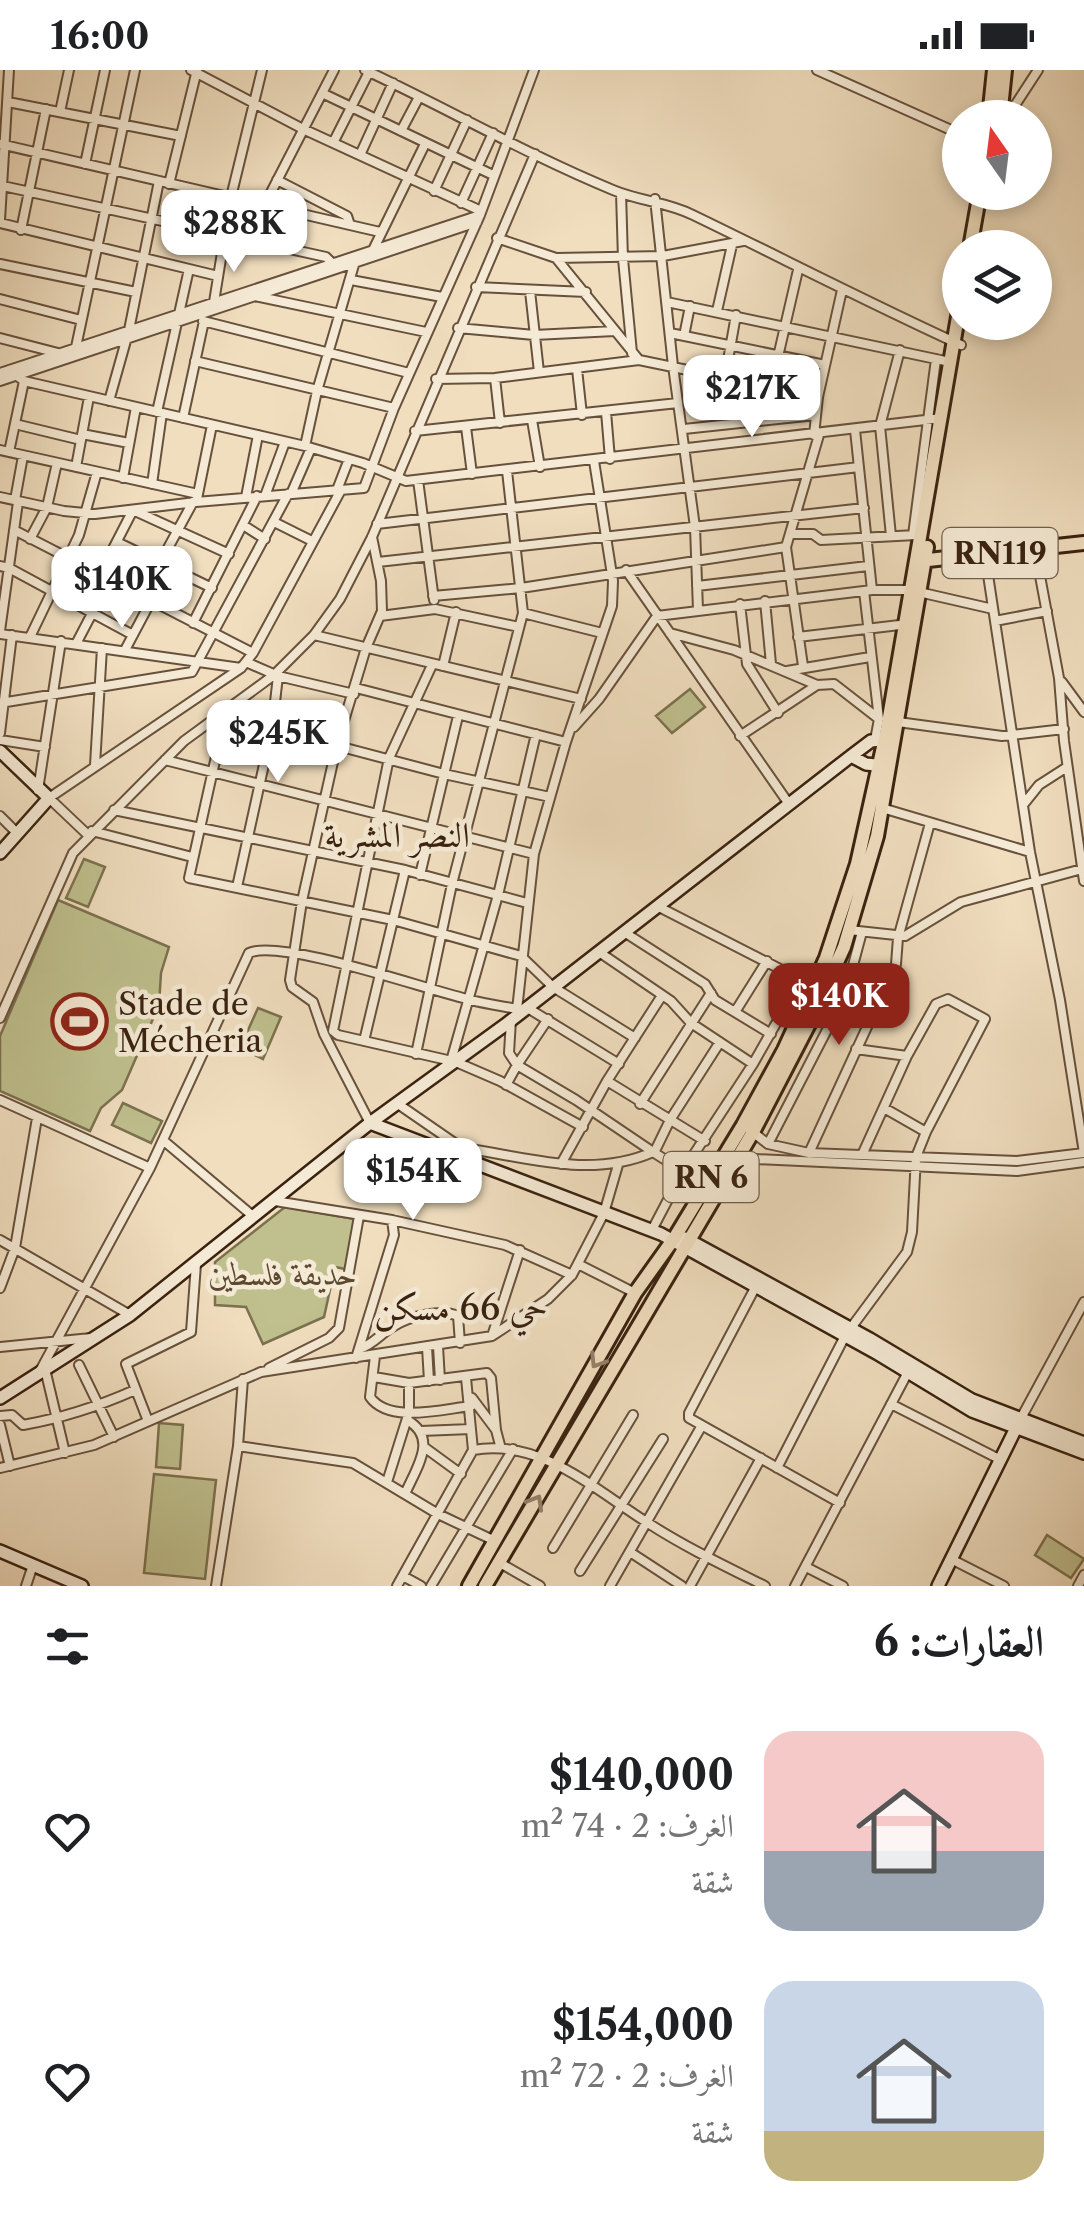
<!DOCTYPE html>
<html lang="ar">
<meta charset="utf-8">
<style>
:root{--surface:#fff;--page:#f6f6f6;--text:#202124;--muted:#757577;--accent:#8f2418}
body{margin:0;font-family:"Libre Caslon Text",Amiri,serif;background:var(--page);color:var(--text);direction:rtl;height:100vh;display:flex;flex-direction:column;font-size:38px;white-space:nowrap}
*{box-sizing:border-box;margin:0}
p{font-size:32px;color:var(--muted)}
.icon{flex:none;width:55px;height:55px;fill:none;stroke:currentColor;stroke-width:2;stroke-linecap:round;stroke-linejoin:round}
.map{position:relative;height:1516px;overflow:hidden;direction:ltr}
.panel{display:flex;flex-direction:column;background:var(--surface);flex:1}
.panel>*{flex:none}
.needle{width:65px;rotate:346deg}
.buttons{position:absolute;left:942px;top:30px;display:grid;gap:20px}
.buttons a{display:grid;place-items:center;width:110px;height:110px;border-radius:50%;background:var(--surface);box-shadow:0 5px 15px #0003;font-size:50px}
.price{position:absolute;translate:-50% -85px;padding:0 22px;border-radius:20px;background:#fff;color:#222;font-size:32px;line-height:65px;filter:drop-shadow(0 2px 5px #0008)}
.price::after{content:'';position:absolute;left:50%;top:60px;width:30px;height:22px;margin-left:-15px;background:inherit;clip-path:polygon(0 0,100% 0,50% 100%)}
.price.on{background:var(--accent);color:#fff}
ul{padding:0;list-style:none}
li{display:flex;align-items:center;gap:30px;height:250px;padding:0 40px}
li span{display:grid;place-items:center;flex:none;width:280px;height:200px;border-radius:30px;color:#555}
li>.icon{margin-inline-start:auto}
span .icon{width:120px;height:120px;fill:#fffc;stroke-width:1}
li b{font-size:42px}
h2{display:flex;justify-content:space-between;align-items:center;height:120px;padding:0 40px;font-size:42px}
.status{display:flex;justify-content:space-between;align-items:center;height:70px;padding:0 50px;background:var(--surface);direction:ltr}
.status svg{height:28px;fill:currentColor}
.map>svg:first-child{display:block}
.green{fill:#bfc08e;stroke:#7c714f;stroke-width:2.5}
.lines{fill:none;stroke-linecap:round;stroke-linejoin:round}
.street-casing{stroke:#68513c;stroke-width:12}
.secondary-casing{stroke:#3a2210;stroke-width:16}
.primary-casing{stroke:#3a2210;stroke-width:18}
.street{stroke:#f5ead5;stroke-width:8}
.secondary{stroke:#f5ead5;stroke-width:11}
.primary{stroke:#f0debf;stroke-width:12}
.oneway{stroke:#958068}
.labels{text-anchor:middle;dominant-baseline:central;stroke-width:9;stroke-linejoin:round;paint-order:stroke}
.shield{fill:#f5ead5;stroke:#725e4b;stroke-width:2.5}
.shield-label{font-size:30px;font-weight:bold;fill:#3a2210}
.poi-label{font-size:32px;fill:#3a2210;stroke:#f5ead5;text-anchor:start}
.park-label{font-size:32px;font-style:italic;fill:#5b4a30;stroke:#f5ead5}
.neighbourhood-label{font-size:35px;fill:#3a2210;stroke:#f5ead5}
</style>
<div class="status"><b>16:00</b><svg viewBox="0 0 49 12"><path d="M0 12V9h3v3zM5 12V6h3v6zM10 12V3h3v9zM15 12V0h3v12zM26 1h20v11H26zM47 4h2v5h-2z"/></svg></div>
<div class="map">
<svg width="1084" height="1516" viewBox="0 0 1084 1516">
<rect width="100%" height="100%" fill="#f0debf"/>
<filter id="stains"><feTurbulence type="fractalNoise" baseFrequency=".002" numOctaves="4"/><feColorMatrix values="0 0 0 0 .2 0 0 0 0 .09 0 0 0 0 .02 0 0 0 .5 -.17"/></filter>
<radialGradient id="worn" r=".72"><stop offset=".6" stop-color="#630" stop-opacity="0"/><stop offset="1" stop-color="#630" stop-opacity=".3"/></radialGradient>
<!-- green -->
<path class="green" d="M690,619L705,637L672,663L656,646Z
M84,789L105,797L88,837L66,828Z
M58,830L169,877L161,903L159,935L122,1020L101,1038L90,1061L0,1021V966Z
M258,938L281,947L263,989L240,978Z
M123,1033L162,1051L151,1073L112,1055Z
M285,1137L355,1149L345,1199L335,1197L324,1247L263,1274L246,1237L215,1235V1192Z
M159,1353L183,1355L180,1399L156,1397Z
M154,1404L216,1410L205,1509L144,1503Z
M1047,1465L1084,1489L1071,1508L1035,1485Z"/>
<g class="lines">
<defs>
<path id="street" d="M191,0L303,59L481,141
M365,0C448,39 528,85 613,120C639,131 667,132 693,145C782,188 871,234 961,275
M817,0L960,64
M322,23L493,105
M8,32L181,66
M60,42L69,0
M1002,48L1010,43L1038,0
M401,61L419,27
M333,73L369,2
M0,74L380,162
M360,85L393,13
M85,94L105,0
M277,110L347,146L350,155
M169,114L197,0
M3,116L326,187L331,192
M434,121L467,50
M621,123L623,189L632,283
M655,129L673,296L695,457L698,540
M461,133L493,63
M265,134L334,0
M0,150L9,0
M0,153L218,206
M21,160L46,39
M497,168L556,188L639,290L818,327
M374,178L425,74
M556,188L663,186L743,171
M0,194L136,222
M351,210L442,227
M476,217L586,222
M530,221L539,302
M255,226L426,262
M0,229L81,250
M214,232L231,127L262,0
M667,232L950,292
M717,241L732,175
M203,251L409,303
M458,258L534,265L615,261
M670,263L825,295
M684,266L690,236
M0,268L58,283
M76,277L135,0
M195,291L394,338
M577,299L582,345
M9,300L24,311L305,376L363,393L406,411L942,348
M0,303L480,145
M725,307L736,245
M495,308L500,353
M436,309L495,308L639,290
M0,311L477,152
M771,317L798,200
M109,331L129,260L159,111
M157,342L189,199
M606,342L610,389
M183,348L204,251
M532,350L540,397
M15,354L81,370
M466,357L472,404
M684,359L816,345
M855,360L872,520
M415,361L678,333
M82,364L129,373
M814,365L818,327L842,220
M305,376L317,321L356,188
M0,380L198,424
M9,382L24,311
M76,397L89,327
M123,408L136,337
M418,410L434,530
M152,414L162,343
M337,420L349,389
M291,424L311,378
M265,426L285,372
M0,427L64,441L95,444L196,432L364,418L394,338L480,145L534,0
M246,427L258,365
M197,429L212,355
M15,430L23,386
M274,452L312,471
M377,454L859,397
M243,455L265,469
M14,460L253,583
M791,464H813L821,470L916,465
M913,465L936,289
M891,466L880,356L900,280
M30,469L47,437L57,393
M117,472L212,518
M1035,479L1059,608L1064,671L1084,811
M985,485L1030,782L1060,930L1084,1083
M378,492L864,438
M0,496L9,498L133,565
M626,500L789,734
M100,504L133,440L229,484
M697,516L868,496
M864,521L879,649L875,670
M142,526L193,432
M433,526L521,518L786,477
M765,531L771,594
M740,534L747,594L778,643
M523,543L602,563
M380,546L435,539L519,557
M995,551L1047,541
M193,553L257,426
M0,561L18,432
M670,563L734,580L817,615L834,614L879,649
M0,564L241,598
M314,565L581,629
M30,567L79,465L97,402
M798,567L908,554
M76,574L110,509
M125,580L151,531
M246,592L278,606L354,624
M432,595L389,688L333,961L338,965L456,992L500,1011L583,1057
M443,596L456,542
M803,596L786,477L819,365
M787,601L870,587
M1062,612L1084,642
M356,618L566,672
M0,633L192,602L288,424
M224,646L444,704L550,727
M225,646L189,808L393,850L521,886L553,917L635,968
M898,652L1002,666L1064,659
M574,657L599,629L657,546L872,520H910L993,539
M0,663L12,565
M740,666L817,615
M0,670L45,677
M165,690L534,784
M95,695L102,578
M38,720L61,571
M1023,735L1039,715L1067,697
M882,738L1030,782
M114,740L405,800L527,833
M0,746L17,763
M92,761L192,787
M88,765L49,728L241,598L253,583L341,420
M420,805L458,646
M237,817L272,658L278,606
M849,860L905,866L961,832L1082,799
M624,862L705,914L715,930L771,964
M599,882L671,931L691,953L753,994
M526,937L619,994
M517,940L534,784L566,672L612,536L613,511L594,391
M735,942L767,891
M0,948L73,783L184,671L274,605L314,565L340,529L372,467L535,84
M511,950L509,983L517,995L548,949
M364,971L405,800
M856,979L907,986
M416,984L452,814L523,543L507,401
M451,991L498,825L536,664
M607,1011L705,1071
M506,1015L517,995L576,1030L653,1082
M0,1030L150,1098
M398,1034L456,1074
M640,1034L711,923
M884,1038L926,1062
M370,1053L324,964L313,932L292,917L290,910L302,831L337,674L366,578L382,541L381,511L372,467
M750,1060L768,1074L809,1083L1017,1091L1084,1083
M164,1071L254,1147
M768,1074L845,925L862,862
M437,1075C509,1080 582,1113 653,1082L683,1101
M654,1083L670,1050L720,972
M809,1083L896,894L898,868L930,753
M561,1094L607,1011L661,927
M736,1095L755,1089L1017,1101L1084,1092
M275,1131L392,1150L394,1165L356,1288
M392,1150L505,1175L572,1205
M652,1160L683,1101L753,994L795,920L786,902L657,836
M0,1170L130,1245
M578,1194L635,1223
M756,1216L689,1343V1348L840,1433
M0,1218L15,1178L37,1048
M492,1266L520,1180
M438,1276L440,1310
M0,1277L91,1268
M427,1277L429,1311
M359,1279C373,1275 381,1263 394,1256C410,1246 441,1239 458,1246L460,1273
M375,1286L370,1327C389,1354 443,1339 471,1336
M79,1295L114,1367
M269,1298L329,1268L339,1258L359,1146
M45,1299L65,1383
M40,1301L150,1098L249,883C281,868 430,921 471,930C486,934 502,936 517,939
M374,1307L409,1313L487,1303L491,1308L496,1360
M472,1328L496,1360L500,1375
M891,1334L1001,1390
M0,1346L12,1345L23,1355C63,1348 99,1336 135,1320
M1020,1350L1084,1232
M148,1351L126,1294L191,1262L196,1194
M0,1355L10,1396
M421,1361L471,1359
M238,1376L353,1393L438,1444L495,1471
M424,1377L461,1404
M473,1380C540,1368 594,1419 648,1453C685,1477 725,1496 765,1516
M0,1398L94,1375L261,1302L492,1266L548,1229L572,1205L604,1143L618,1095
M777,1398L845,1266L907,1182L912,1162L916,1087L926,1062L985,949L948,929L936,934L907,986L862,1085
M387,1412L409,1342V1313
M405,1424C416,1398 439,1368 407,1350
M553,1478L633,1345
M630,1482L682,1516
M951,1489L1004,1516
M500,1493L540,1516
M806,1497L843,1516
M580,1501L663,1369
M403,1506L421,1516
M26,1516L33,1495
M216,1516L238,1376L243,1309
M397,1516L473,1380L466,1308
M431,1516L513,1379
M610,1516L701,1357
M690,1516L761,1388
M795,1516L908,1302
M1078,1516L1084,1505"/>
<path id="secondary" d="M0,681L49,728L0,783
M851,686L866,694L885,696
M370,1053L661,1164L878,1284L972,1341L1084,1383
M685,1168L870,1269L972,1330L1084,1373
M0,1328L130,1245L370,1053L505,955L851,686L871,671L891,669
M0,1481L82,1516
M938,1516L1018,1354"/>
<path id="primary" d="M989,48L994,0
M1000,48L1005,0
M970,178L980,122
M919,491L1084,473
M469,1516L635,1223L675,1167L743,1055L784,980L826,888L857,794L887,659L960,235
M485,1516L753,1062L811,950L844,877L877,766L927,477"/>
</defs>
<!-- street casing -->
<use href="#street" class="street-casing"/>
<!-- secondary casing -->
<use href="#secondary" class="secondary-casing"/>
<!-- primary casing -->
<use href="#primary" class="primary-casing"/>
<!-- street -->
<use href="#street" class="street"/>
<!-- secondary -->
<use href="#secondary" class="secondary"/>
<!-- primary -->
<use href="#primary" class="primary"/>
</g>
<!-- one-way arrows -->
<defs><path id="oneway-chevron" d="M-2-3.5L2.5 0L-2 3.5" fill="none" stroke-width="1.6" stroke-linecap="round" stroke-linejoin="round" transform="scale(2.5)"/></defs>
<g class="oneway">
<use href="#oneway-chevron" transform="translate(597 1291) rotate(122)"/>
<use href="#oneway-chevron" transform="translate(536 1432) rotate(-60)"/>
</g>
<!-- icons -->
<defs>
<symbol id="stadium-ring" viewBox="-11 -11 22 22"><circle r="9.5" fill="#f5ead5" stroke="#8f2418" stroke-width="1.5"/><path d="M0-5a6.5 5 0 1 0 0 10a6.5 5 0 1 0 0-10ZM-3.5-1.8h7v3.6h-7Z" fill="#8f2418"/></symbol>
</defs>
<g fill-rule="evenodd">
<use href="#stadium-ring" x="48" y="920" width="63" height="63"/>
</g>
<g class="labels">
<!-- shield labels -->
<g class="shield">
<rect x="942.5" y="458" width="115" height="50" rx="8"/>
<rect x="663.5" y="1082" width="95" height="50" rx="8"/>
</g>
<g class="shield-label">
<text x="1000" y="483">RN119</text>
<text x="711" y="1107">RN 6</text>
</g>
<!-- poi labels -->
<g class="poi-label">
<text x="118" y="933">Stade de<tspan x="118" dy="37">Mécheria</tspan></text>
</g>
<!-- park labels -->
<g class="park-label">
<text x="283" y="1203">حديقة فلسطين</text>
</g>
<!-- neighbourhood labels -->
<g class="neighbourhood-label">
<text x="397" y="764">النصر المشرية</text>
<text x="461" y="1237">حي 66 مسكن</text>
</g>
</g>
<rect width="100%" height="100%" filter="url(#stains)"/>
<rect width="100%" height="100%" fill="url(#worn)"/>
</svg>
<div class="buttons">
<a><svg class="needle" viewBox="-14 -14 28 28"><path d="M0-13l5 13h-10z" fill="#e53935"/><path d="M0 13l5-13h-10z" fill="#757577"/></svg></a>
<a><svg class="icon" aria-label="layers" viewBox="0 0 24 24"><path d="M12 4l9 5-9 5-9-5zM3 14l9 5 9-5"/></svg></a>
</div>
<b class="price" style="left:234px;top:205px">$288K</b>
<b class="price" style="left:752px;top:370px">$217K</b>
<b class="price" style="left:122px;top:561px">$140K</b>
<b class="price" style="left:278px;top:715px">$245K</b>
<b class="price on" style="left:839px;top:978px">$140K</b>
<b class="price" style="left:413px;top:1153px">$154K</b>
</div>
<section class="panel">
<h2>العقارات: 6<svg class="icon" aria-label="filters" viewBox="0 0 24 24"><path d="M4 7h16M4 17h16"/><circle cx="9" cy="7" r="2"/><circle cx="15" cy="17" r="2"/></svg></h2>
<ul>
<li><span style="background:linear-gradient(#f6c9c9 60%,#9aa5b1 0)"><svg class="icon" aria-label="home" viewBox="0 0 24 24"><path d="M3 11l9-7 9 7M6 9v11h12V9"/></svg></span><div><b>$140,000</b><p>الغرف: 2 · 74 m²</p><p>شقة</p></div><svg class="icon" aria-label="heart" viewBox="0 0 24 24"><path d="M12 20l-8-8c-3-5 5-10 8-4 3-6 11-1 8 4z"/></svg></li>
<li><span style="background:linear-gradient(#c9d6e8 75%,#c2b280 0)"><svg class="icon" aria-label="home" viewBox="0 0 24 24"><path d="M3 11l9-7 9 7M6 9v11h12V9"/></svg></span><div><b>$154,000</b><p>الغرف: 2 · 72 m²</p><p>شقة</p></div><svg class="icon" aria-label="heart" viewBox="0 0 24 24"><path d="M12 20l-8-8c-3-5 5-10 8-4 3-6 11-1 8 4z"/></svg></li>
</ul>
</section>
